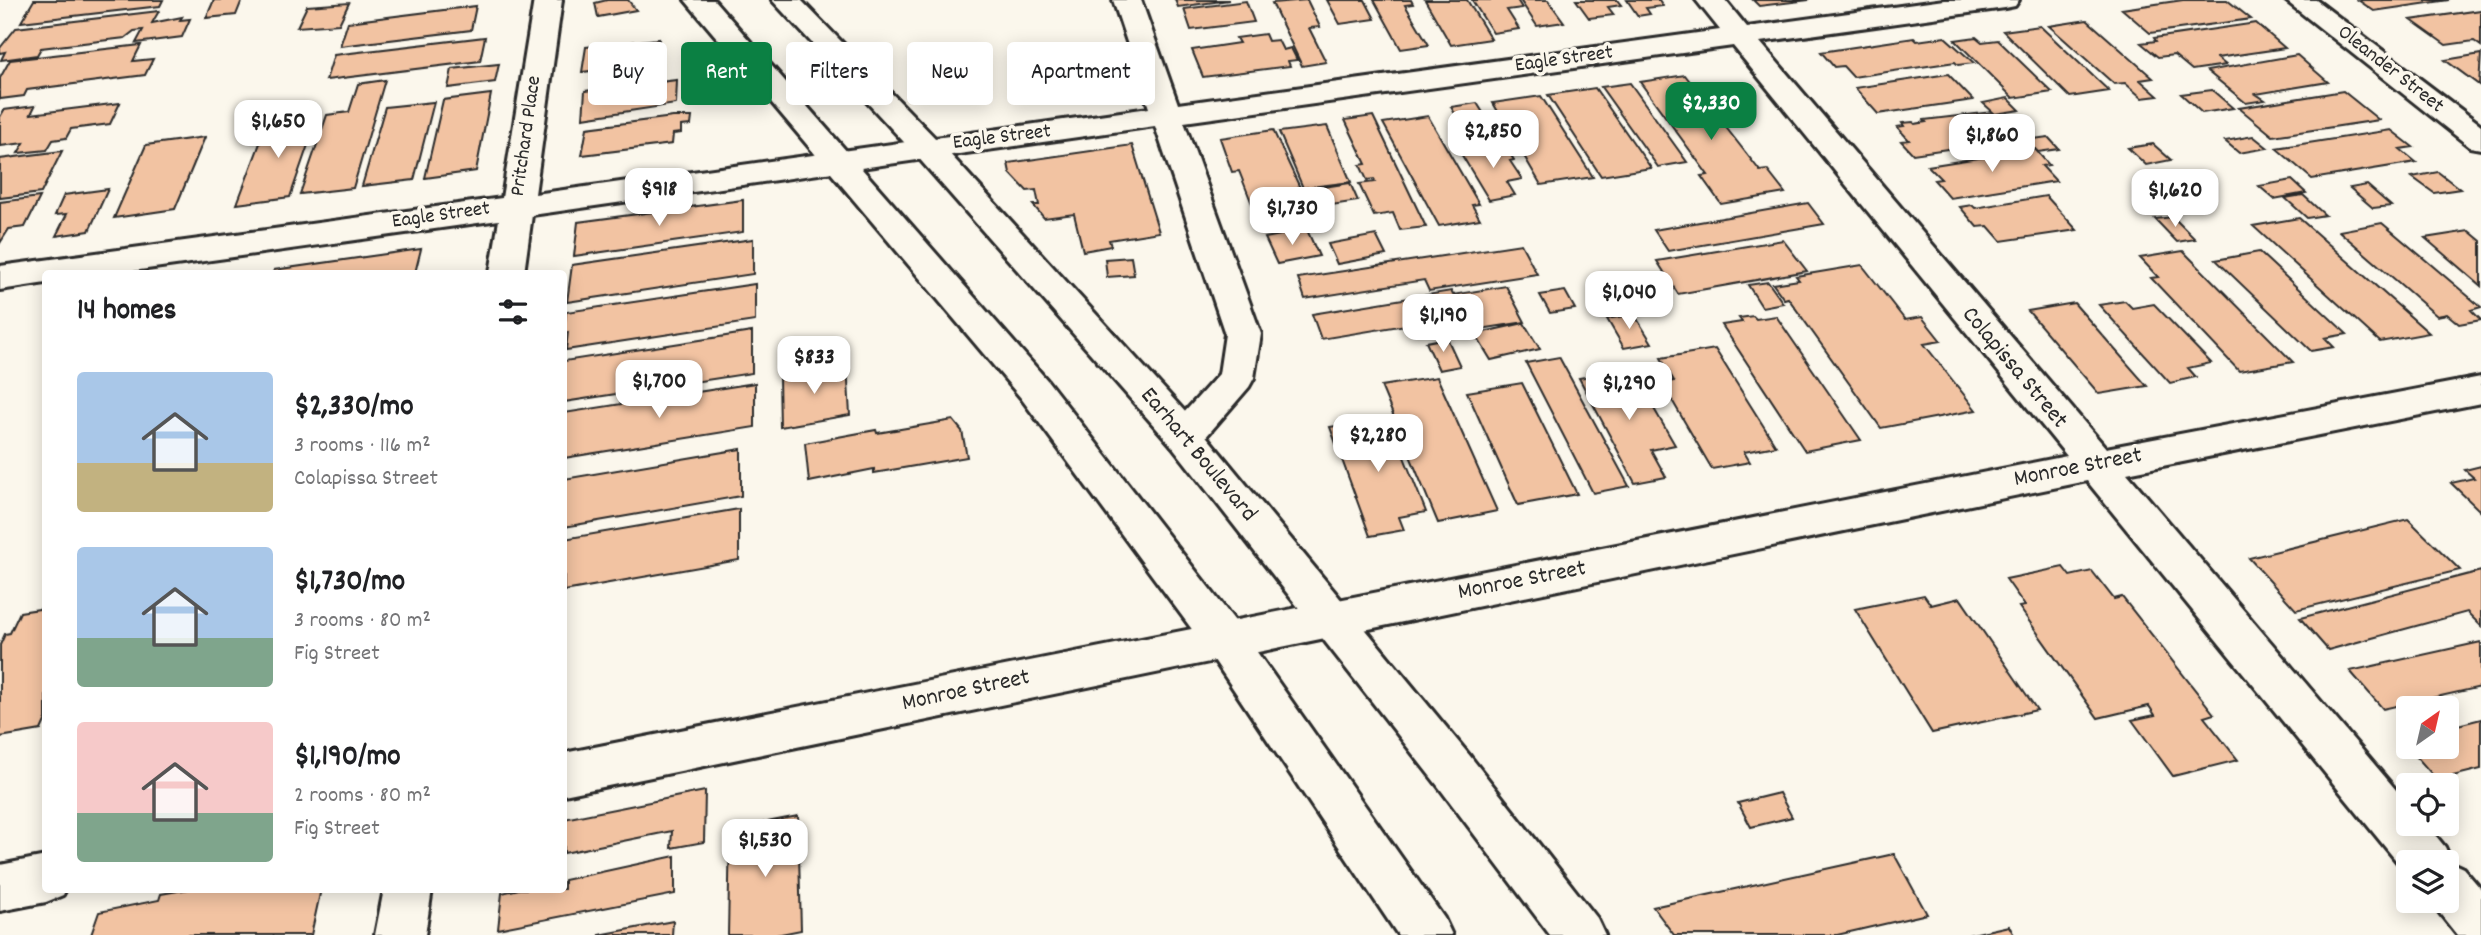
<!DOCTYPE html>
<meta charset="utf-8">
<style>
:root{--surface:#fff;--page:#f6f6f6;--text:#202124;--muted:#757577;--accent:#0b8043}
body{margin:0;font-family:Dekko,sans-serif;background:var(--page);color:var(--text);height:100vh;display:flex;flex-direction:column;font-size:26px;white-space:nowrap}
*{box-sizing:border-box;margin:0}
p{font-size:23px;color:var(--muted)}
.icon{flex:none;width:38px;height:38px;fill:none;stroke:currentColor;stroke-width:2;stroke-linecap:round;stroke-linejoin:round}
.map{position:relative;flex:1;overflow:hidden}
.details{position:absolute;left:42px;top:270px;width:525px;height:623px;display:flex;flex-direction:column;background:var(--surface);border-radius:7px;box-shadow:0 4px 18px #0003}
.details>*{flex:none}
.banner{position:absolute;left:588px;top:42px;width:665px;height:63px;display:flex;gap:14px}
.needle{width:46px;rotate:34deg}
.controls{position:absolute;left:2396px;top:696px;display:grid;gap:14px}
.controls a{display:grid;place-items:center;width:63px;height:63px;border-radius:7px;background:var(--surface);box-shadow:0 4px 18px #0003;font-size:35px}
.price{position:absolute;translate:-50% -60px;padding:0 16px;border-radius:14px;background:#fff;color:#222;font-size:23px;line-height:46px;filter:drop-shadow(0 2px 4px #0008)}
.price::after{content:'';position:absolute;left:50%;top:42px;width:21px;height:16px;margin-left:-10px;background:inherit;clip-path:polygon(0 0,100% 0,50% 100%)}
.price.selected{background:var(--accent);color:#fff}
ul{padding:0;list-style:none}
li{display:flex;align-items:center;gap:21px;height:175px;padding:0 35px}
li span{display:grid;place-items:center;flex:none;width:196px;height:140px;border-radius:7px;color:#555}
li>.icon{margin-inline-start:auto}
span .icon{width:84px;height:84px;fill:#fffc;stroke-width:1}
li b{font-size:30px}
h2{display:flex;justify-content:space-between;align-items:center;height:84px;padding:0 35px;font-size:30px}
.chip{padding:0 24px;border-radius:7px;background:var(--surface);box-shadow:0 4px 18px #0003;font-size:24px;line-height:63px}
.chip.selected{background:var(--accent);color:#fff}
.map>svg:first-child{display:block}
.building{fill:#f2c3a2;stroke:#2b2b2b;stroke-width:2}
.lines{fill:none;stroke-linecap:round;stroke-linejoin:round}
.street-casing{stroke:#2b2b2b;stroke-width:6}
.primary-casing{stroke:#2b2b2b;stroke-width:6}
.street{fill:#fbf7ec;fill-rule:evenodd}
.primary{fill:#fbf7ec;fill-rule:evenodd}
.labels{text-anchor:middle;dominant-baseline:central;stroke-width:7;stroke-linejoin:round;paint-order:stroke}
.far-street-label{font-size:21px;fill:#2b2b2b;stroke:#fbf7ec}
.street-label{font-size:24px;fill:#2b2b2b;stroke:#fbf7ec}
</style>
<div class="map">
<svg width="2481" height="935" viewBox="0 0 2481 935">
<rect width="100%" height="100%" fill="#fbf7ec"/>
<filter id="ink" filterUnits="userSpaceOnUse"><feTurbulence type="fractalNoise" baseFrequency=".0143" numOctaves="2"/><feDisplacementMap in="SourceGraphic" scale="14" xChannelSelector="R" yChannelSelector="G"/><feConvolveMatrix kernelMatrix="1 2 1 2 8 2 1 2 1" color-interpolation-filters="sRGB"/></filter>
<g filter="url(#ink)">
<!-- building -->
<path class="building" d="M34,0H163L160,6L21,22Z
M214,0H242L236,15L206,18Z
M607,0H628L636,10L598,17L595,3Z
M1175,0H1229L1178,7Z
M1307,0L1320,27L1309,28L1326,62L1302,66L1272,3Z
M1327,0H1365L1375,19L1340,24Z
M1374,0H1411L1413,4L1405,5L1429,45L1401,49Z
M1425,0H1467L1491,39L1451,45Z
M1472,0H1517L1522,8L1507,10L1519,29L1493,33Z
M1520,0H1548L1564,22L1537,26Z
M1576,0H1617L1621,5L1608,7L1614,15L1589,18Z
M1627,0H1659L1663,6L1646,8L1650,14L1638,16Z
M1753,0H1809L1759,6Z
M2183,0H2227L2251,19L2150,33L2122,9Z
M2358,0H2449L2374,11Z
M1246,1L1254,22L1191,30L1184,9Z
M349,3L339,24L297,27L307,6Z
M476,6L471,30L340,46L348,22Z
M2481,10V46L2474,41L2446,45L2411,20Z
M159,11L152,23L182,17L180,20L190,19L182,37L136,43L143,30L134,31L125,38L41,48L37,55L1,60L5,52L0,53V48L16,28Z
M2087,20L2153,78L2140,80L2158,96L2142,98L2125,83L2114,84L2049,26Z
M2256,23L2285,48L2217,58L2226,65L2192,70L2174,55L2158,57L2141,43L2156,41L2154,38Z
M2040,26L2109,91L2070,97L2003,31Z
M1265,34L1268,41L1278,40L1283,50L1291,48L1297,60L1288,61L1290,66L1203,77L1192,50L1239,43L1236,38Z
M485,37L480,61L326,80L334,55Z
M1945,37L1974,63L1958,65L1955,62L1853,77L1843,66L1834,67L1821,52L1914,38L1917,41Z
M1976,37L1982,42L1998,40L2052,92L2013,98L1955,40Z
M659,39L657,63L582,72L586,47Z
M141,45L133,61L153,59L145,75L27,90L24,96L0,99V78L10,60Z
M2481,54L2479,85L2445,60Z
M2297,55L2328,82L2256,94L2265,100L2246,103L2207,71Z
M499,64L495,82L448,88L452,69Z
M658,66V76L612,82L613,72Z
M1948,74L1973,100L1878,114L1855,88Z
M1685,75L1760,171L1767,170L1785,193L1721,204L1701,176L1708,175L1640,82Z
M385,80L353,188L300,194L327,115L349,112L358,84Z
M677,80L676,104L583,118L585,91Z
M1630,83L1687,162L1658,167L1601,87Z
M1595,88L1651,168L1601,176L1548,95Z
M2212,90L2233,108L2202,113L2181,94Z
M2343,91L2379,120L2273,136L2239,108Z
M491,94L476,171L425,178L443,100Z
M1541,96L1593,177L1541,185L1493,103Z
M2008,98L2020,110L1995,114L1983,103Z
M434,102L414,180L362,186L385,107Z
M120,103L110,124L71,129L66,138L53,140L47,150L18,153L24,143L0,146V117L4,110L35,106L31,114Z
M1477,103L1502,143L1475,147L1451,107Z
M1992,112L2017,139L1913,154L1901,141L1909,140L1897,127L1904,126L1902,123L1913,122L1915,124L1926,122L1924,120Z
M318,116L290,197L237,204L268,122Z
M1373,116L1426,227L1400,230L1393,213L1374,216L1359,184L1375,182L1374,179L1367,180L1360,165L1366,164L1345,120Z
M1428,116L1479,204L1472,205L1480,219L1439,226L1383,123Z
M673,117H692L691,125L681,126V133L673,134L672,144L582,155L587,128Z
M1327,126L1351,182L1303,188L1279,132Z
M1273,130L1308,205L1288,208L1292,219L1260,224L1239,171L1232,172L1220,138Z
M2391,130L2413,147L2400,149L2416,162L2312,179L2276,148Z
M2253,136L2268,148L2239,153L2225,141Z
M205,137L175,209L114,218L146,145Z
M2048,137L2059,149L2038,152L2035,149L2027,150L2019,141Z
M1503,144L1514,160L1510,161L1522,179L1507,182L1515,195L1489,200L1460,152Z
M2153,144L2171,160L2146,165L2128,148Z
M1132,145L1159,232L1109,240L1111,246L1083,251L1074,214L1044,218L1033,205H1039L1036,190L1027,191L1010,173L1008,163Z
M2035,149L2049,165L2042,166L2056,181L1950,198L1934,180L1941,179L1928,166Z
M62,151L41,193L0,198V159Z
M2438,172L2460,189L2434,193L2412,177Z
M2292,180L2306,193L2274,199L2259,186Z
M1350,183L1358,201L1312,208L1304,190Z
M2367,185L2391,206L2373,208L2350,188Z
M108,189L89,231L56,236L67,214L55,215L64,195Z
M2303,195L2325,215L2307,218L2285,198Z
M2046,196L2077,230L2001,241L1988,226L1977,227L1960,207L1972,205L1975,208Z
M40,197L25,227L9,229L0,243V202Z
M743,200V232L574,256L578,222Z
M1808,203L1824,224L1668,251L1654,230Z
M2173,217L2195,239L2177,242L2155,219Z
M2299,218L2429,333L2380,342L2253,226Z
M2382,223L2481,307L2471,310L2481,320L2459,324L2447,314L2437,316L2339,231Z
M1307,230L1319,256L1277,264L1265,238Z
M2469,231L2481,241V286L2425,238Z
M1376,235L1386,255L1337,264L1328,244Z
M753,239V274L567,302L572,265Z
M1783,240L1807,271L1678,294L1657,261Z
M1521,244L1537,274L1429,291L1424,280L1305,299L1298,278Z
M421,249L415,273H273L274,270Z
M2183,251L2293,362L2239,371L2151,278L2158,277L2140,258Z
M2259,252L2347,334L2325,338L2334,347L2311,351L2216,260Z
M1131,257L1134,275L1107,277L1105,259Z
M1862,265L1905,320L1922,317L1941,341L1924,344L1976,410L1881,428L1788,298L1784,299L1773,284L1799,280L1796,276Z
M1768,282L1783,303L1762,307L1748,285Z
M755,284V321L566,350L568,332L564,333L566,312Z
M1506,286L1525,322L1468,331L1460,316L1321,339L1312,314L1451,291L1453,295Z
M1565,291L1575,309L1550,313L1540,295Z
M2125,301L2132,308L2154,304L2211,363L2188,368L2196,377L2170,383L2099,305Z
M2074,303L2147,386L2099,394L2028,311Z
M1634,314L1652,343L1624,348L1607,319Z
M1753,316L1756,319L1776,316L1861,440L1805,451L1722,325L1742,322L1739,318Z
M1524,323L1540,349L1491,360L1475,334Z
M752,332V373L564,402V361Z
M1447,338L1460,366L1439,370L1426,342Z
M1715,349L1776,446L1744,452L1750,462L1712,469L1662,383L1674,381L1661,358Z
M1559,357L1629,486L1593,493L1526,363Z
M847,365L850,415L780,427L779,376Z
M1631,369L1675,445L1651,450L1666,477L1635,483L1579,378Z
M1437,377L1497,511L1438,523L1381,386Z
M755,383V427L564,458V413Z
M1522,383L1577,494L1518,505L1467,392Z
M1388,417L1426,512L1399,517L1404,530L1370,536L1330,427Z
M953,420L962,431L967,457L874,473V469L809,482L805,443L876,430L877,433Z
M741,449V496L564,527V479Z
M2481,466V512L2451,483L2474,478L2465,470Z
M739,509V560L564,591V539Z
M2408,519L2460,570L2296,610L2249,558Z
M2063,567L2070,576L2092,571L2114,599L2122,597L2214,714L2204,717L2238,760L2173,776L2132,720L2155,715L2149,706L2098,718L2019,607L2025,606L2006,579Z
M2481,571V626L2467,612L2328,650L2300,618Z
M1924,595L1931,605L1960,598L2037,710L1932,733L1855,609Z
M46,608V719L41,730L0,737V645L5,634L10,633L20,612Z
M2481,642V687L2383,709L2350,671Z
M2481,719V769L2437,780L2408,747H2446V728Z
M705,791L704,842L671,848L672,831L564,853V819Z
M1779,793L1792,817L1751,827L1738,803Z
M798,816L801,930L776,935H728L730,829Z
M1894,854L1927,914L1837,935H1674L1653,907Z
M675,856V894L498,929L502,893L519,889H564V880Z
M189,889H321L311,935H91L99,912L159,900L161,894Z
M673,921L672,935H599Z
M2009,926L2014,935H1968Z"/>
<g class="lines">
<defs>
<path id="street" d="M534,0H562L535,194L1149,108L1113,0H1141L1178,104L1720,30L1696,0H1725L1747,27L1944,0H2019L2015,6L2005,8L1760,42L2106,448L2481,377V403L2127,473L2408,804V824H2426L2445,847L2452,863L2463,868L2481,889V935H2457L2430,901H2446V863H2408V875L2087,481L564,795V753L2067,456L1733,46L1184,122L1261,334L1254,378L1249,387L1198,446L1185,450L1172,446L1166,436L1172,426L1219,374L1225,334L1155,126L532,215L524,273H490L499,220L118,273H46V283L0,290V266L502,198Z
M2285,0H2316L2481,125V149L2470,147Z
M46,856V889H66L63,895L46,902L0,911V865Z
M384,889H432L425,935H375Z"/>
<path id="primary" d="M685,0H714L1047,380L1238,625L1444,918L1452,935H1398L1208,651L1021,398Z
M772,0H801L938,141L1198,426L1470,756L1597,918L1605,935H1550L1438,786L1172,446L916,155Z"/>
</defs>
<!-- street casing -->
<use href="#street" class="street-casing"/>
<!-- primary casing -->
<use href="#primary" class="primary-casing"/>
<!-- street -->
<use href="#street" class="street"/>
<!-- primary -->
<use href="#primary" class="primary"/>
</g>
</g>
<g class="labels">
<!-- far-street labels -->
<g class="far-street-label">
<text transform="translate(1564 60) rotate(-8)">Eagle Street</text>
<text transform="translate(2390 70) rotate(38)">Oleander Street</text>
<text transform="translate(527 136) rotate(-82)">Pritchard Place</text>
<text transform="translate(1002 138) rotate(-7)">Eagle Street</text>
<text transform="translate(441 216) rotate(-8)">Eagle Street</text>
</g>
<!-- street labels -->
<g class="street-label">
<text transform="translate(2014 368) rotate(50)">Colapissa Street</text>
<text transform="translate(1198 455) rotate(50)">Earhart Boulevard</text>
<text transform="translate(2078 468) rotate(-11)">Monroe Street</text>
<text transform="translate(1522 581) rotate(-11)">Monroe Street</text>
<text transform="translate(966 691) rotate(-12)">Monroe Street</text>
</g>
</g>
</svg>
<div class="controls">
<a><svg class="needle" viewBox="-14 -14 28 28"><path d="M0-13l5 13h-10z" fill="#e53935"/><path d="M0 13l5-13h-10z" fill="#757577"/></svg></a>
<a><svg class="icon" aria-label="locate" viewBox="0 0 24 24"><circle cx="12" cy="12" r="6"/><path d="M12 2v4M12 18v4M2 12h4M18 12h4"/></svg></a>
<a><svg class="icon" aria-label="layers" viewBox="0 0 24 24"><path d="M12 4l9 5-9 5-9-5zM3 14l9 5 9-5"/></svg></a>
</div>
<b class="price selected" style="left:1711px;top:142px">$2,330</b>
<b class="price" style="left:278px;top:160px">$1,650</b>
<b class="price" style="left:1493px;top:170px">$2,850</b>
<b class="price" style="left:1992px;top:174px">$1,860</b>
<b class="price" style="left:659px;top:228px">$918</b>
<b class="price" style="left:2175px;top:229px">$1,620</b>
<b class="price" style="left:1292px;top:247px">$1,730</b>
<b class="price" style="left:1629px;top:331px">$1,040</b>
<b class="price" style="left:1443px;top:354px">$1,190</b>
<b class="price" style="left:814px;top:396px">$833</b>
<b class="price" style="left:659px;top:420px">$1,700</b>
<b class="price" style="left:1629px;top:422px">$1,290</b>
<b class="price" style="left:1378px;top:474px">$2,280</b>
<b class="price" style="left:765px;top:879px">$1,530</b>
<div class="banner">
<a class="chip">Buy</a>
<a class="chip selected">Rent</a>
<a class="chip">Filters</a>
<a class="chip">New</a>
<a class="chip">Apartment</a>
</div>
<section class="details">
<h2>14 homes<svg class="icon" aria-label="filters" viewBox="0 0 24 24"><path d="M4 7h16M4 17h16"/><circle cx="9" cy="7" r="2"/><circle cx="15" cy="17" r="2"/></svg></h2>
<ul>
<li><span style="background:linear-gradient(#a9c7e8 65%,#c2b280 0)"><svg class="icon" aria-label="home" viewBox="0 0 24 24"><path d="M3 11l9-7 9 7M6 9v11h12V9"/></svg></span><div><b>$2,330/mo</b><p>3 rooms · 116 m²</p><p>Colapissa Street</p></div></li>
<li><span style="background:linear-gradient(#a9c7e8 65%,#7fa58c 0)"><svg class="icon" aria-label="home" viewBox="0 0 24 24"><path d="M3 11l9-7 9 7M6 9v11h12V9"/></svg></span><div><b>$1,730/mo</b><p>3 rooms · 80 m²</p><p>Fig Street</p></div></li>
<li><span style="background:linear-gradient(#f6c9c9 65%,#7fa58c 0)"><svg class="icon" aria-label="home" viewBox="0 0 24 24"><path d="M3 11l9-7 9 7M6 9v11h12V9"/></svg></span><div><b>$1,190/mo</b><p>2 rooms · 80 m²</p><p>Fig Street</p></div></li>
</ul>
</section>
</div>
